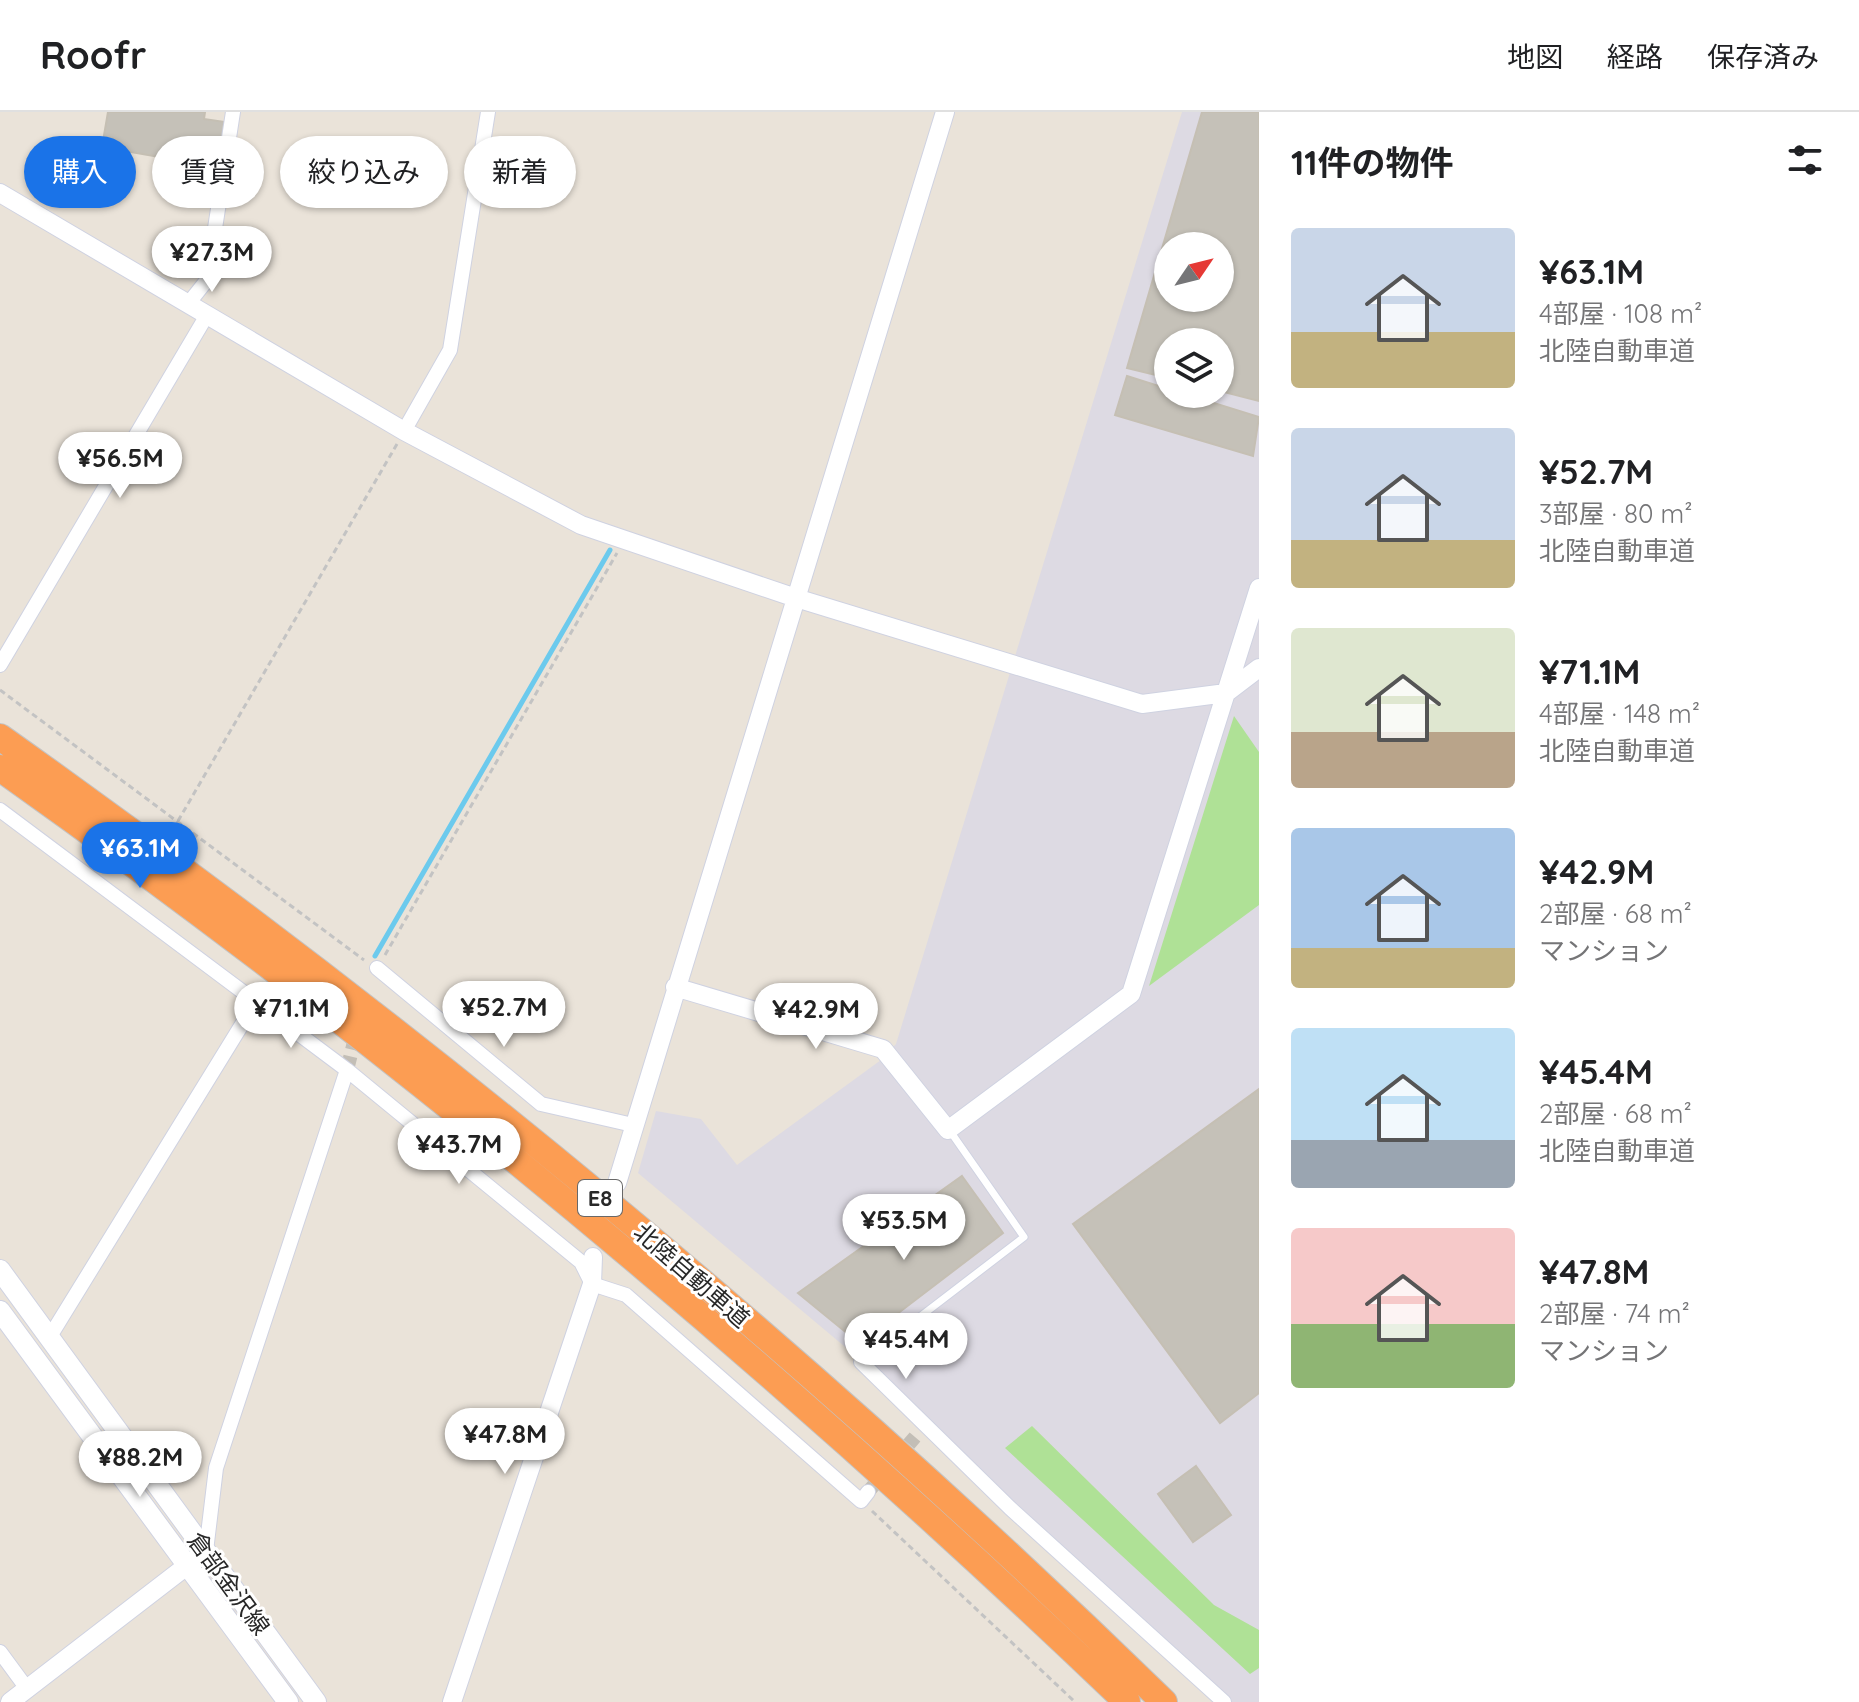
<!DOCTYPE html>
<html lang="ja">
<meta charset="utf-8">
<style>
:root{--surface:#fff;--page:#f6f6f6;--text:#202124;--muted:#757577;--line:#e0e0e0;--accent:#1a73e8}
body{margin:0;font-family:Quicksand,"Noto Sans JP",sans-serif;background:var(--page);color:var(--text);height:100vh;display:flex;flex-direction:column;font-size:30px;white-space:nowrap}
*{box-sizing:border-box;margin:0}
p{font-size:26px;color:var(--muted)}
.icon{flex:none;width:44px;height:44px;fill:none;stroke:currentColor;stroke-width:2;stroke-linecap:round;stroke-linejoin:round}
.map{position:relative;flex:1;overflow:hidden}
.details{display:flex;flex-direction:column;background:var(--surface);width:600px}
.details>*{flex:none}
.hud{position:absolute;left:24px;top:24px;width:760px;height:72px;display:flex;gap:16px}
.needle{width:52px;rotate:55deg}
.buttons{position:absolute;left:1154px;top:120px;display:grid;gap:16px}
.buttons a{display:grid;place-items:center;width:80px;height:80px;border-radius:50%;background:var(--surface);box-shadow:0 2px 6px #0004;font-size:40px}
.price{position:absolute;translate:-50% -68px;padding:0 18px;border-radius:28px;background:#fff;color:#222;font-size:26px;line-height:52px;filter:drop-shadow(0 2px 4px #0008)}
.price::after{content:'';position:absolute;left:50%;top:48px;width:24px;height:18px;margin-left:-12px;background:inherit;clip-path:polygon(0 0,100% 0,50% 100%)}
.price.on{background:var(--accent);color:#fff}
ul{padding:0;list-style:none}
li{display:flex;align-items:center;gap:24px;height:200px;padding:0 32px}
li span{display:grid;place-items:center;flex:none;width:224px;height:160px;border-radius:8px;color:#555}
li>.icon{margin-inline-start:auto}
span .icon{width:96px;height:96px;fill:#fffc;stroke-width:1}
li b{font-size:34px}
h2{display:flex;justify-content:space-between;align-items:center;height:96px;padding:0 32px;font-size:34px}
.pill{padding:0 28px;border-radius:36px;background:var(--surface);box-shadow:0 2px 6px #0004;font-size:28px;line-height:72px}
.pill.on{background:var(--accent);color:#fff}
header{display:flex;align-items:center;gap:48px;box-sizing:border-box;height:112px;padding:0 40px;background:var(--surface);border-bottom:2px solid var(--line)}
header strong{font-size:38px}
nav{display:flex;gap:44px;margin-inline-start:auto;font-size:28px}
main{display:flex;flex:1;min-height:0}
.map>svg:first-child{display:block}
.industrial{fill:#dddae3;fill-rule:evenodd}
.green{fill:#afe196}
.lines{fill:none;stroke-linecap:round;stroke-linejoin:round}
.stream{stroke:#6ccaed;stroke-width:5}
.building{fill:#c5c1b8;stroke:#c5bfb3;stroke-width:2;fill-rule:evenodd}
.minor-tunnel{stroke:#c3beb6;stroke-width:14;stroke-dasharray:14 7;stroke-linecap:butt}
.service-casing{stroke:#cfd2e1;stroke-width:9}
.minor-casing{stroke:#cfd2e1;stroke-width:16}
.tertiary-casing{stroke:#cfd2e1;stroke-width:20}
.secondary-casing{stroke:#cfd2e1;stroke-width:22}
.motorway-casing{stroke:#c3c3c3;stroke-width:28}
.path{stroke:#c3c3c3;stroke-width:3;stroke-dasharray:6 4;stroke-linecap:butt}
.service{stroke:#fff;stroke-width:7}
.minor{stroke:#fff;stroke-width:14}
.tertiary{stroke:#fff;stroke-width:18}
.secondary{stroke:#fff;stroke-width:20}
.motorway{stroke:#fc9d53;stroke-width:26}
.labels{text-anchor:middle;dominant-baseline:central;stroke-width:6;stroke-linejoin:round;paint-order:stroke}
.shield{fill:#fff;stroke:#686868;stroke-width:2}
.shield-label{font-size:22px;font-weight:bold;fill:#282828}
.street-label{font-size:24px;fill:#282828;stroke:#fff}
</style>
<header>
<strong>Roofr</strong>
<nav><a>地図</a><a>経路</a><a>保存済み</a></nav>
</header>
<main>
<div class="map">
<svg width="1259" height="1590" viewBox="0 0 1259 1590">
<rect width="100%" height="100%" fill="#eae3d9"/>
<!-- industrial -->
<path class="industrial" d="M1182,0H1259V1590H1229L869,1255L638,1061L656,999L701,1007L737,1053L881,948L896,932ZM1168,134H1220V186H1168ZM1168,230H1220V282H1168Z"/>
<!-- green -->
<path class="green" d="M1234,604L1259,640V793L1149,874Z
M1032,1314L1214,1493L1259,1518V1556L1250,1562L1005,1336Z"/>
<g class="lines">
<!-- stream -->
<path class="stream" d="M375,844L610,438"/>
</g>
<!-- building -->
<path class="building" d="M108,0H205L204,7L225,10L217,55L102,35Z
M1202,0H1259V289L1220,279V230H1168V266L1127,256ZM1168,134H1220V186H1168Z
M1127,264L1168,277V282H1185L1259,305L1253,344L1115,303Z
M1259,977V1281L1220,1311L1073,1112Z
M962,1064L1003,1121L859,1231L798,1181Z
M1196,1354L1231,1403L1193,1430L1158,1382Z"/>
<g class="lines">
<!-- minor-tunnel -->
<path class="minor-tunnel" d="M347,958L357,918
M868,1380L915,1325"/>
<defs>
<path id="service" d="M861,1250L1024,1125L950,1019"/>
<path id="minor" d="M188,192L207,168L233,0
M404,319L450,238L488,0
M0,553L207,203
M0,698L347,958L581,1150L592,1172L626,1183L861,1389L868,1380
M377,856L541,992L633,1013
M49,1226L257,888
M861,1250L1010,1396L1224,1590
M206,1439L216,1356L347,958
M0,1540L28,1578"/>
<path id="tertiary" d="M0,81L404,319L581,413L796,486L1142,592L1226,581L1259,556
M675,875L883,937L948,1018L1131,882L1259,476
M617,1071L945,0
M10,1590L206,1439
M452,1590L592,1172L593,1145"/>
<path id="secondary" d="M0,1158L316,1590
M0,1199L288,1590"/>
<path id="motorway" d="M0,625C411,916 803,1239 1164,1590
M0,656C398,938 775,1253 1127,1590"/>
</defs>
<!-- service casing -->
<use href="#service" class="service-casing"/>
<!-- minor casing -->
<use href="#minor" class="minor-casing"/>
<!-- tertiary casing -->
<use href="#tertiary" class="tertiary-casing"/>
<!-- secondary casing -->
<use href="#secondary" class="secondary-casing"/>
<!-- motorway casing -->
<use href="#motorway" class="motorway-casing"/>
<!-- path -->
<path class="path" d="M0,578L364,848
M178,709L397,332
M385,843L617,441
M872,1399L1075,1590"/>
<!-- service -->
<use href="#service" class="service"/>
<!-- minor -->
<use href="#minor" class="minor"/>
<!-- tertiary -->
<use href="#tertiary" class="tertiary"/>
<!-- secondary -->
<use href="#secondary" class="secondary"/>
<!-- motorway -->
<use href="#motorway" class="motorway"/>
</g>
<g class="labels">
<!-- shield labels -->
<rect class="shield" x="578" y="1068" width="44" height="36" rx="6"/>
<g class="shield-label">
<text x="600" y="1086">E8</text>
</g>
<!-- street labels -->
<g class="street-label">
<text transform="translate(692 1163) rotate(41)">北陸自動車道</text>
<text transform="translate(229 1471) rotate(54)">倉部金沢線</text>
</g>
</g>
</svg>
<div class="buttons">
<a><svg class="needle" viewBox="-14 -14 28 28"><path d="M0-13l5 13h-10z" fill="#e53935"/><path d="M0 13l5-13h-10z" fill="#757577"/></svg></a>
<a><svg class="icon" aria-label="layers" viewBox="0 0 24 24"><path d="M12 4l9 5-9 5-9-5zM3 14l9 5 9-5"/></svg></a>
</div>
<b class="price" style="left:212px;top:182px">¥27.3M</b>
<b class="price" style="left:120px;top:388px">¥56.5M</b>
<b class="price on" style="left:140px;top:778px">¥63.1M</b>
<b class="price" style="left:504px;top:937px">¥52.7M</b>
<b class="price" style="left:291px;top:938px">¥71.1M</b>
<b class="price" style="left:816px;top:939px">¥42.9M</b>
<b class="price" style="left:459px;top:1074px">¥43.7M</b>
<b class="price" style="left:904px;top:1150px">¥53.5M</b>
<b class="price" style="left:906px;top:1269px">¥45.4M</b>
<b class="price" style="left:505px;top:1364px">¥47.8M</b>
<b class="price" style="left:140px;top:1387px">¥88.2M</b>
<div class="hud">
<a class="pill on">購入</a>
<a class="pill">賃貸</a>
<a class="pill">絞り込み</a>
<a class="pill">新着</a>
</div>
</div>
<section class="details">
<h2>11件の物件<svg class="icon" aria-label="filters" viewBox="0 0 24 24"><path d="M4 7h16M4 17h16"/><circle cx="9" cy="7" r="2"/><circle cx="15" cy="17" r="2"/></svg></h2>
<ul>
<li><span style="background:linear-gradient(#c9d6e8 65%,#c2b280 0)"><svg class="icon" aria-label="home" viewBox="0 0 24 24"><path d="M3 11l9-7 9 7M6 9v11h12V9"/></svg></span><div><b>¥63.1M</b><p>4部屋 · 108 m²</p><p>北陸自動車道</p></div></li>
<li><span style="background:linear-gradient(#c9d6e8 70%,#c2b280 0)"><svg class="icon" aria-label="home" viewBox="0 0 24 24"><path d="M3 11l9-7 9 7M6 9v11h12V9"/></svg></span><div><b>¥52.7M</b><p>3部屋 · 80 m²</p><p>北陸自動車道</p></div></li>
<li><span style="background:linear-gradient(#dfe7d0 65%,#b9a48a 0)"><svg class="icon" aria-label="home" viewBox="0 0 24 24"><path d="M3 11l9-7 9 7M6 9v11h12V9"/></svg></span><div><b>¥71.1M</b><p>4部屋 · 148 m²</p><p>北陸自動車道</p></div></li>
<li><span style="background:linear-gradient(#a9c7e8 75%,#c2b280 0)"><svg class="icon" aria-label="home" viewBox="0 0 24 24"><path d="M3 11l9-7 9 7M6 9v11h12V9"/></svg></span><div><b>¥42.9M</b><p>2部屋 · 68 m²</p><p>マンション</p></div></li>
<li><span style="background:linear-gradient(#bfe0f5 70%,#9aa5b1 0)"><svg class="icon" aria-label="home" viewBox="0 0 24 24"><path d="M3 11l9-7 9 7M6 9v11h12V9"/></svg></span><div><b>¥45.4M</b><p>2部屋 · 68 m²</p><p>北陸自動車道</p></div></li>
<li><span style="background:linear-gradient(#f6c9c9 60%,#8fb573 0)"><svg class="icon" aria-label="home" viewBox="0 0 24 24"><path d="M3 11l9-7 9 7M6 9v11h12V9"/></svg></span><div><b>¥47.8M</b><p>2部屋 · 74 m²</p><p>マンション</p></div></li>
</ul>
</section>
</main>
